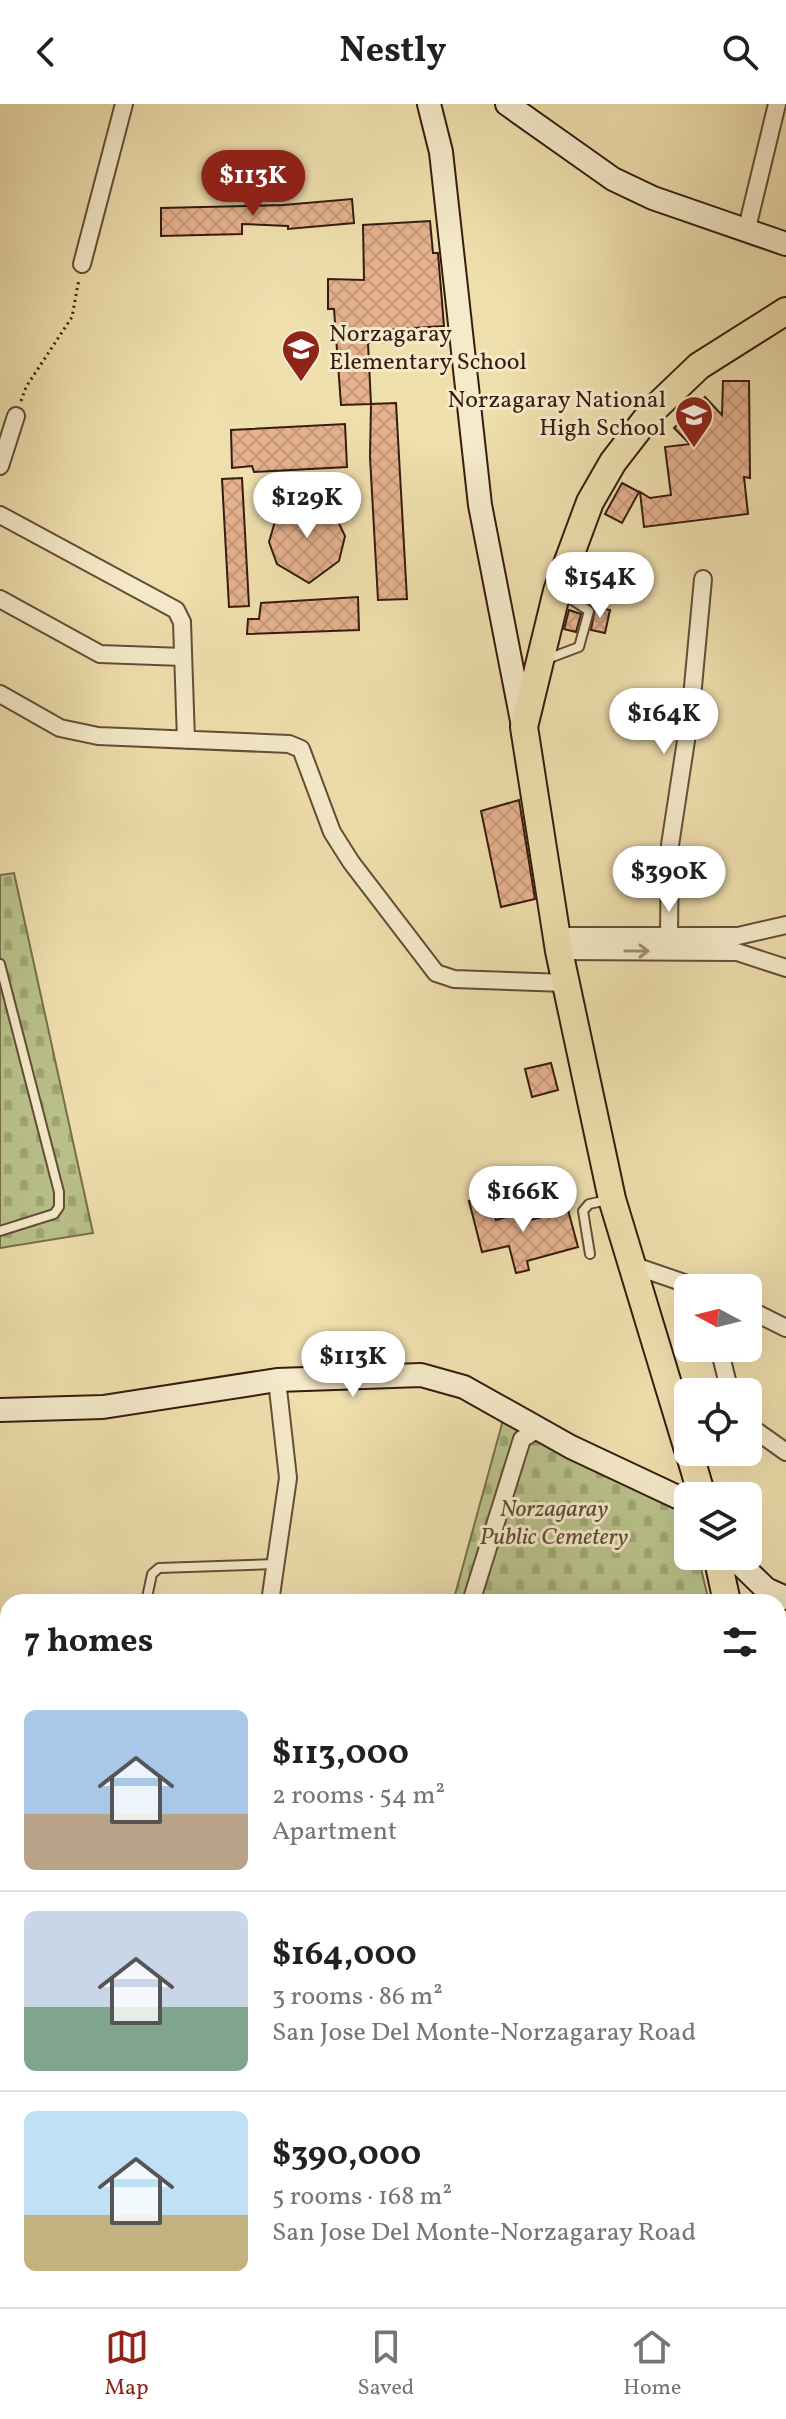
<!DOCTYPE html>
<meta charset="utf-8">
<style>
:root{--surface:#fff;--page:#f2f2f2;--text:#202124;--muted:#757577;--line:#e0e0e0;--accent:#8f2418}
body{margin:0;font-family:Vollkorn,serif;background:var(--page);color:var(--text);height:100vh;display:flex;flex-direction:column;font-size:30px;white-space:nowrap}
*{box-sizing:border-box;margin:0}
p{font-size:26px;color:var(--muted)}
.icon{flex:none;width:44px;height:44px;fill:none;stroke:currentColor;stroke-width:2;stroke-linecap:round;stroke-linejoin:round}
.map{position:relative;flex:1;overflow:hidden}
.panel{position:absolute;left:0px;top:1490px;width:786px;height:714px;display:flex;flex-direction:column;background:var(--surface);border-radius:24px 24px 0 0;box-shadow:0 8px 32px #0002}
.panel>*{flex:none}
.needle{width:52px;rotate:277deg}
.buttons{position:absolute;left:674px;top:1170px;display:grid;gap:16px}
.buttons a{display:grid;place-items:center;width:88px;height:88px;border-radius:12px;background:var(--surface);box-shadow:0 8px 32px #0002;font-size:40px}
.price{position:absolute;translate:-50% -68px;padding:0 18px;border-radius:28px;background:#fff;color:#222;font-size:26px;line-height:52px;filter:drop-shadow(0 2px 4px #0008)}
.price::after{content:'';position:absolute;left:50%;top:48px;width:24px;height:18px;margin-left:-12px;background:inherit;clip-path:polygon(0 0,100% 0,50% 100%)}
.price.on{background:var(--accent);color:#fff}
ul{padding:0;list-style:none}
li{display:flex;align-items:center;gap:24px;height:200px;padding:0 24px}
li+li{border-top:2px solid var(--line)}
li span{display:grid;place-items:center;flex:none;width:224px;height:160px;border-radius:12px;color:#555}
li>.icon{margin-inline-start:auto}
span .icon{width:96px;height:96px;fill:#fffc;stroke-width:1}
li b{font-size:34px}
h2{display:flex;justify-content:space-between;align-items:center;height:96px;padding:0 24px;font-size:34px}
header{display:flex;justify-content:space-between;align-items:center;height:104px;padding:0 24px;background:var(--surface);font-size:36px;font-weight:700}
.tab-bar{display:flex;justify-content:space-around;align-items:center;height:112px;border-top:2px solid var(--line);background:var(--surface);font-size:22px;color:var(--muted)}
.tab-bar a{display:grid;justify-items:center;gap:4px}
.tab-bar .on{color:var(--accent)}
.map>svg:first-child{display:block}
.cemetery{fill:url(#cemetery-stones);stroke:#786f4c;stroke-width:2}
.building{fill:url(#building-cross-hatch);stroke:#361c0f;stroke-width:2}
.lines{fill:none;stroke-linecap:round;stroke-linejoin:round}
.lane-casing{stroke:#644d36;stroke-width:12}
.street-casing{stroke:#644d36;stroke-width:20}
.secondary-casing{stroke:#361c0f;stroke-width:26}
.primary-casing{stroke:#361c0f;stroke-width:30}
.path{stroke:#361c0f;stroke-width:3;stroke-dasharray:2 4;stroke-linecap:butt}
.lane{stroke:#f5eaca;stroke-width:8}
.street{stroke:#f5eaca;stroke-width:16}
.secondary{stroke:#f5eaca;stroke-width:22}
.primary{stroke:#efdfad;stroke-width:26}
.oneway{stroke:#9f8d76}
.labels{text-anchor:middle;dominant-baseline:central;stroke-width:6;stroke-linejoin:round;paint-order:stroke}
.poi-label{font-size:24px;fill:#361c0f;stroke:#f5eaca;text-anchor:start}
.park-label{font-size:24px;font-style:italic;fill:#5d4e34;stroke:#f5eaca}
</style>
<header><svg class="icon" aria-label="back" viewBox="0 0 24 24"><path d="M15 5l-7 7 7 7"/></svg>Nestly<svg class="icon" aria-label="search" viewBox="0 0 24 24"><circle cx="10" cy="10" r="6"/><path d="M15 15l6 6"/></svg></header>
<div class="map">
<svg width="786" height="2203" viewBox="0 0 786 2203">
<defs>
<pattern id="cemetery-stones" width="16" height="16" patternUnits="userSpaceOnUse" patternTransform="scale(2)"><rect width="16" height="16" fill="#b9c28a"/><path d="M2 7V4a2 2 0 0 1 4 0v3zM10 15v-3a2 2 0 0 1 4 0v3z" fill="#a0a676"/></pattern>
<pattern id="building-cross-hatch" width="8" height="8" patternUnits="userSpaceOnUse" patternTransform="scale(2)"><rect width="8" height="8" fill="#e5b18e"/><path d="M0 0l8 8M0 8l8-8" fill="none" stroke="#c59879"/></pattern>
</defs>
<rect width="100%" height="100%" fill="#efdfad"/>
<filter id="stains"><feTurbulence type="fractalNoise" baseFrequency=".0025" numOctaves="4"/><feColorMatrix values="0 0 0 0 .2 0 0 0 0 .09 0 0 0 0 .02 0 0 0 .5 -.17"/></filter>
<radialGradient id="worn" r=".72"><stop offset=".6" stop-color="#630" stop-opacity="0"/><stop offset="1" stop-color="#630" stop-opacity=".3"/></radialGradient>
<!-- cemetery -->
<path class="cemetery" d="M14,769L93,1129L0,1144V771Z
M505,1309L684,1401L688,1452H698L709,1498H453Z"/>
<!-- building -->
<path class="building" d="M352,95L354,119L288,125V122L242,120V130L161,132V104L283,101Z
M430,117L433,149H438L444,222L388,226L389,238L368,239L371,300L341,301L334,205H328V175L364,176L363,121Z
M723,277H749L750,374L744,373L748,410L644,423L640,388L650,394L671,391L665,343L690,340L674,324L705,293L722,311Z
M396,299L407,495L378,496L370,353L371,300Z
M345,320L347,363L254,368L252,362L232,364L231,326Z
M242,374L249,502L229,503L222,375Z
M622,379L639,388L622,419L605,410Z
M310,398L334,409L345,432L339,457L309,479L277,460L269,438L276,414L285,404Z
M358,493L359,526L247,530L248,515H259L261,499Z
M595,503L610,506L605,529L591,526Z
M569,506L581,510L576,528L564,525Z
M519,696L535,795L501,803L481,707Z
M551,959L558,986L532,993L525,965Z
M490,1092L496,1116L517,1110L519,1119L568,1106L578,1143L527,1157L529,1166L516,1169L509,1142L482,1148L469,1097Z"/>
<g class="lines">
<defs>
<path id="lane" d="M547,555L579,543L589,507L560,488
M0,860L59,1088V1103L54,1110L0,1127
M590,1150L583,1107L589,1100L608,1096
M146,1498L152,1470L159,1464L275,1460
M361,1498V1497
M174,2203L185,2196"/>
<path id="street" d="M746,128L777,0
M82,160L124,0
M0,362L16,312
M0,411L176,506L182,518L186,636
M0,495L100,550L183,553
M0,590L60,624L98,632L289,640L301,645L332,728L351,758L436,869L454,875L565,879
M669,830L670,741L691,604L703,475
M556,832H738L786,821
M559,847L737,848L786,864
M629,1160L699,1184
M748,1205L786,1224
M719,1244L730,1288
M748,1321L786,1348
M270,1498L288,1374L277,1276
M471,1498L522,1335L538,1325
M0,1608L8,1607
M778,2107L786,2187
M216,2196L219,2203
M662,2196L663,2203"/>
<path id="secondary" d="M429,0L441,48L480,401L523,622
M507,0L613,75L653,94L786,140
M0,1306L103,1303L277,1276L421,1271L464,1283L571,1343L688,1398
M732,1452L766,1485L786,1494"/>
<path id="primary" d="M688,1346L612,1095L559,847L524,623L557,487L590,398L613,358L654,305L699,262L786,207
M689,1348L702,1392
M717,1452L727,1498
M778,1763L786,1770
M645,2203L648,2196"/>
</defs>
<!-- lane casing -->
<use href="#lane" class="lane-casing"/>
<!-- street casing -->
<use href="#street" class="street-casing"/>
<!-- secondary casing -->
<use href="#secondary" class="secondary-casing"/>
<!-- primary casing -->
<use href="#primary" class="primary-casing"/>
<!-- path -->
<path class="path" d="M21,297L26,283L72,213L79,175"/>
<!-- lane -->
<use href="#lane" class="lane"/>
<!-- street -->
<use href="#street" class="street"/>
<!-- secondary -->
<use href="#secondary" class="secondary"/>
<!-- primary -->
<use href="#primary" class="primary"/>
</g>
<!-- one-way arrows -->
<defs><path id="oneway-shaft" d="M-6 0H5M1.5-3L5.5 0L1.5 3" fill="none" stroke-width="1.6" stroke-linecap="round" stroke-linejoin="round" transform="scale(2)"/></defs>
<use class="oneway" href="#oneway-shaft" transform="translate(637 847)"/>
<!-- icons -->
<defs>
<symbol id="school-pin" viewBox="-11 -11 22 30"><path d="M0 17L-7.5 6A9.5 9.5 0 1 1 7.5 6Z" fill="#8f2418" stroke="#f5eaca"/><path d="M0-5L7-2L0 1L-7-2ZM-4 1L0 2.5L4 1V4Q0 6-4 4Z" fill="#fff"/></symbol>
</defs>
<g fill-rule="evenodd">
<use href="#school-pin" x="279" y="223" width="44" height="60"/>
<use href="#school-pin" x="672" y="289" width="44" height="60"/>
</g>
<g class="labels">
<!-- poi labels -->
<g class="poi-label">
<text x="329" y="231">Norzagaray<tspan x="329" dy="28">Elementary School</tspan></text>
<text x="666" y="297" text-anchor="end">Norzagaray National<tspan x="666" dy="28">High School</tspan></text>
</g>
<!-- park labels -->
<g class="park-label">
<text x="554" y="1406">Norzagaray<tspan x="554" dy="28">Public Cemetery</tspan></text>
</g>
</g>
<rect width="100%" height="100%" filter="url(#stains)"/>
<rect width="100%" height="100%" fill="url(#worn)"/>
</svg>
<div class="buttons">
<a><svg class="needle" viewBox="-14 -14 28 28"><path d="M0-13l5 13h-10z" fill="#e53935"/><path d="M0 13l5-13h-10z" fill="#757577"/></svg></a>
<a><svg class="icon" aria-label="locate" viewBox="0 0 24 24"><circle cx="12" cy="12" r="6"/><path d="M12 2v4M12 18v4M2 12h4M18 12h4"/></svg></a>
<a><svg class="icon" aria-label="layers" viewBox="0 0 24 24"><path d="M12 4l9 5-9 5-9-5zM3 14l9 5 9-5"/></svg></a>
</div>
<b class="price on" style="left:253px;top:114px">$113K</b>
<b class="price" style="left:307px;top:436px">$129K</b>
<b class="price" style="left:600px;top:516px">$154K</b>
<b class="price" style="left:664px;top:652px">$164K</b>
<b class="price" style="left:669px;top:810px">$390K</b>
<b class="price" style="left:523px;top:1130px">$166K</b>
<b class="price" style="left:353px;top:1295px">$113K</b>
<section class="panel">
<h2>7 homes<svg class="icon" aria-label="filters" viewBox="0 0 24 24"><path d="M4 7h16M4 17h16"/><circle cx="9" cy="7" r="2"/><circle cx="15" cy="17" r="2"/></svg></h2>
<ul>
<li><span style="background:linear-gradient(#a9c7e8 65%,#b9a48a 0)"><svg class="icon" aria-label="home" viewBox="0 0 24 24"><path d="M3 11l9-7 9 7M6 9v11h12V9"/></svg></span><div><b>$113,000</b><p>2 rooms · 54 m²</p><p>Apartment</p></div></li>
<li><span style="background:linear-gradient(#c9d6e8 60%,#7fa58c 0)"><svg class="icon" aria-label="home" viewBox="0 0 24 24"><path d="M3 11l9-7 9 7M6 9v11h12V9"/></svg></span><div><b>$164,000</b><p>3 rooms · 86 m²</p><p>San Jose Del Monte-Norzagaray Road</p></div></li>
<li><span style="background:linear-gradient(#bfe0f5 65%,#c2b280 0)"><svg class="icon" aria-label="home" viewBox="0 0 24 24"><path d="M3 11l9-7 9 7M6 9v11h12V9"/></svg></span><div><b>$390,000</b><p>5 rooms · 168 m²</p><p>San Jose Del Monte-Norzagaray Road</p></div></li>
</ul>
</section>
</div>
<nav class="tab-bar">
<a class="on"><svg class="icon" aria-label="map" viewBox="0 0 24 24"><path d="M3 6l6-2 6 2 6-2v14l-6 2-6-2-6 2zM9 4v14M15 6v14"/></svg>Map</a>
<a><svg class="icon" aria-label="saved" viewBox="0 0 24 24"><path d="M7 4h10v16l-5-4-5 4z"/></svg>Saved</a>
<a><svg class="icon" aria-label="home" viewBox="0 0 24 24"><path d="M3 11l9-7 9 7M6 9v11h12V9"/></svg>Home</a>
</nav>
